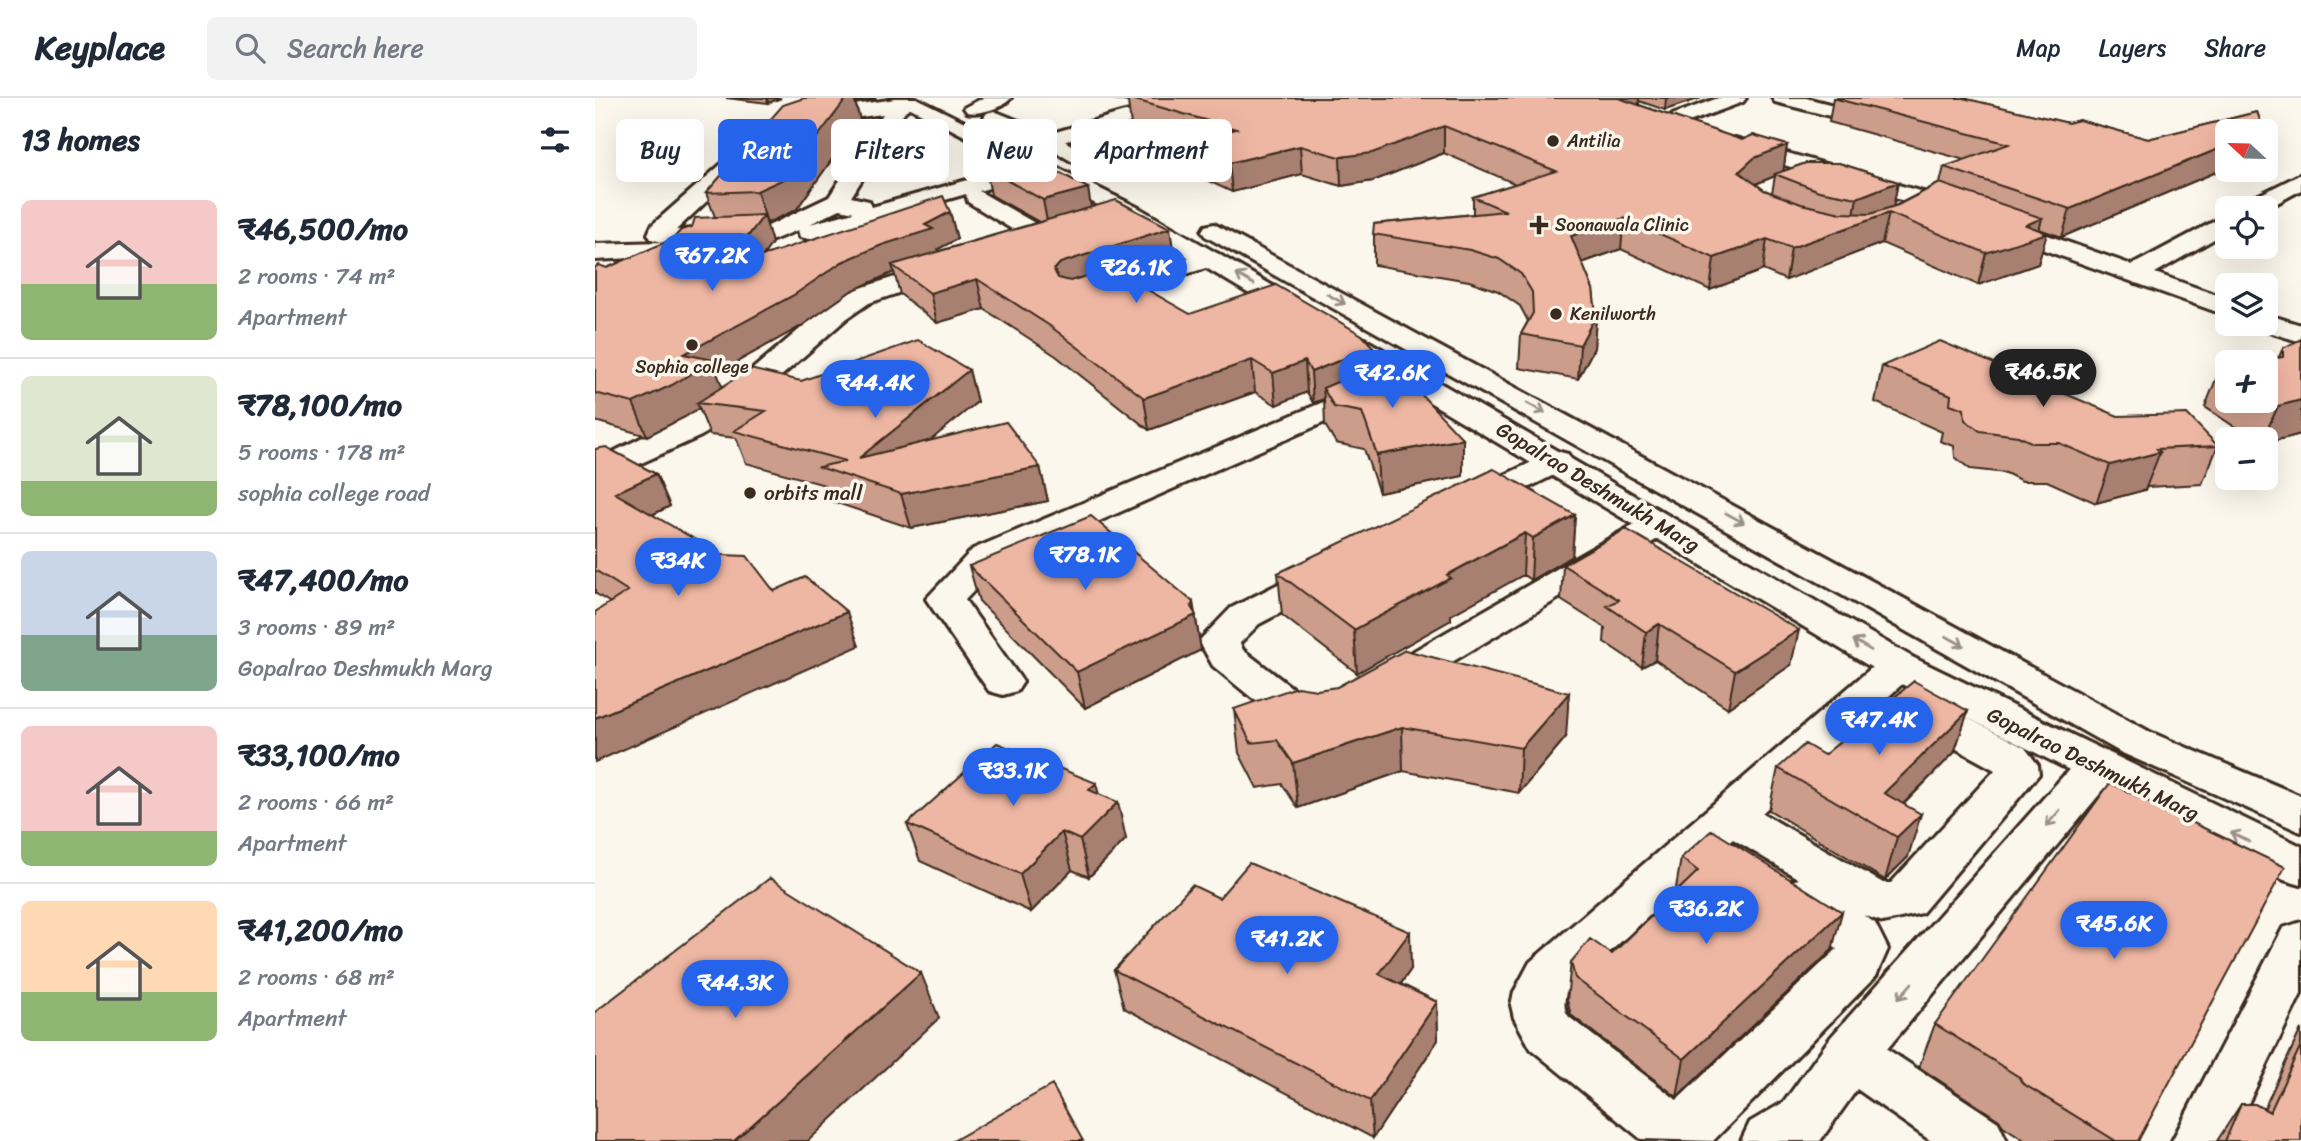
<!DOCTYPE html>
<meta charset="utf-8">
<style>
:root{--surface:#fff;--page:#f2f2f3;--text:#1f2937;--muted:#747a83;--line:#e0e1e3;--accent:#2563eb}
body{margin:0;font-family:Sriracha,sans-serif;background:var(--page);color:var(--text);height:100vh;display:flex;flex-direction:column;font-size:26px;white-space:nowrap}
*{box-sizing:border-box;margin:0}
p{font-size:23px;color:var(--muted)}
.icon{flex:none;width:38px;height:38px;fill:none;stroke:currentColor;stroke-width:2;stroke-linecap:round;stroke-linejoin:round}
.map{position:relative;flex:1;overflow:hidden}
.details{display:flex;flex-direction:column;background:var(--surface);width:595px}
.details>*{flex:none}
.hud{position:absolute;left:21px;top:21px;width:665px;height:63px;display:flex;gap:14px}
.needle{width:46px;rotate:292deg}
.controls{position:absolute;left:1620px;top:21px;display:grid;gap:14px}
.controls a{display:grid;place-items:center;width:63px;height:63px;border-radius:10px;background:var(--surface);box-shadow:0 7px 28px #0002;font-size:35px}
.price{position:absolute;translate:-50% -60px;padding:0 16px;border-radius:24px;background:var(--accent);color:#fff;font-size:23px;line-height:46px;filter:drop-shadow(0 2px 4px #0008)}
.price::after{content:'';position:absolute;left:50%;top:42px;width:21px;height:16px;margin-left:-10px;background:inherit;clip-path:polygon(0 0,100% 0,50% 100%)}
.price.active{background:#222;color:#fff}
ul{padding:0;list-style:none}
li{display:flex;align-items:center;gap:21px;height:175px;padding:0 21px}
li+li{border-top:2px solid var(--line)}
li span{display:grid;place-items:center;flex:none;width:196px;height:140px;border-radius:10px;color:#555}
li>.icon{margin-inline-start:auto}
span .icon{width:84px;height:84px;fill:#fffc;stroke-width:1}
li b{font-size:30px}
h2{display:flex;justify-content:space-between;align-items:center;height:84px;padding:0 21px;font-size:30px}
.chip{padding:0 24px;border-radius:10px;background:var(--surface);box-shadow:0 7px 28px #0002;font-size:24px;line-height:63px}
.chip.active{background:var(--accent);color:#fff}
header{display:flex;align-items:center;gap:42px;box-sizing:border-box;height:98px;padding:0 35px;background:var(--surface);border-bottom:2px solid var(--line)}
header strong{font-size:33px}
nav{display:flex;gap:38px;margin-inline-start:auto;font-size:24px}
.search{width:490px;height:63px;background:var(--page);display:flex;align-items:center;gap:18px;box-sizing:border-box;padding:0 24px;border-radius:10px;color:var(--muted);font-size:26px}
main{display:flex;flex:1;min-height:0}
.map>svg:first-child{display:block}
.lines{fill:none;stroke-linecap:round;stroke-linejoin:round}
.minor-casing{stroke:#3b2a1e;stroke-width:6}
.major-casing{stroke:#3b2a1e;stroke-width:6}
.minor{fill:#fbf7ec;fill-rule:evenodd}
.major{fill:#fbf7ec;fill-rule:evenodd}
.wall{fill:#cd9d8c;stroke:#3b2a1e;stroke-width:2;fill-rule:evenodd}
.shaded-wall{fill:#a78072;stroke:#3b2a1e;stroke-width:2}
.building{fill:#eeb7a3;stroke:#3b2a1e;stroke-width:2}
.oneway{stroke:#9b9085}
.poi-dot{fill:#3b2a1e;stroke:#fbf7ec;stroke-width:2.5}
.labels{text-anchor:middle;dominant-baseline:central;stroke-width:7;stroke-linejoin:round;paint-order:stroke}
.far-poi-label{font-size:18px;fill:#3b2a1e;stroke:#fbf7ec;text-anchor:start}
.street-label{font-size:21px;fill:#3b2a1e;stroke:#fbf7ec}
.poi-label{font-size:21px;fill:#3b2a1e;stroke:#fbf7ec;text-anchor:start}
</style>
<header>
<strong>Keyplace</strong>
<div class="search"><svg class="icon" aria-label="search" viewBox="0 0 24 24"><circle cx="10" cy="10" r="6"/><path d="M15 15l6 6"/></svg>Search here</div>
<nav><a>Map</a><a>Layers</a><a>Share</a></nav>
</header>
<main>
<section class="details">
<h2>13 homes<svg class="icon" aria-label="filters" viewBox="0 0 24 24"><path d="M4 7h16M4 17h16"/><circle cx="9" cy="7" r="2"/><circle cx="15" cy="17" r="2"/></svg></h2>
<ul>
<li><span style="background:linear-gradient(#f6c9c9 60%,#8fb573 0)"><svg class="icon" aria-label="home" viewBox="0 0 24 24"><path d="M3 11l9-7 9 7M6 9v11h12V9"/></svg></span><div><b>₹46,500/mo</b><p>2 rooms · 74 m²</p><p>Apartment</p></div></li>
<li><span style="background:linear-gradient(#dfe7d0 75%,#8fb573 0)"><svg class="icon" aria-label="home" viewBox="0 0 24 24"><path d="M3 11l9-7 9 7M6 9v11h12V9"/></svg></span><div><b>₹78,100/mo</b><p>5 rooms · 178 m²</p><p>sophia college road</p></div></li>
<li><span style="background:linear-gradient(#c9d6e8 60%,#7fa58c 0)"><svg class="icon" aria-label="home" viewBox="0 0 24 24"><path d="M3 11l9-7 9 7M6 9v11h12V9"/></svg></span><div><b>₹47,400/mo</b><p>3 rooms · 89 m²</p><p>Gopalrao Deshmukh Marg</p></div></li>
<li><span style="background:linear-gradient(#f6c9c9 75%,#8fb573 0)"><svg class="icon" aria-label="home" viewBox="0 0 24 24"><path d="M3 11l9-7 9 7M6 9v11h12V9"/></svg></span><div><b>₹33,100/mo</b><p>2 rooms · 66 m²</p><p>Apartment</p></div></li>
<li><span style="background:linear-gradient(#ffd9b3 65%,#8fb573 0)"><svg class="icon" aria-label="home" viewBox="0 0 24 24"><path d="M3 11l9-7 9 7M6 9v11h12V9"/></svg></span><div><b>₹41,200/mo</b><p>2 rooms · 68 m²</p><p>Apartment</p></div></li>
</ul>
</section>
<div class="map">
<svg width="1706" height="1043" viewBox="0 0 1706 1043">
<rect width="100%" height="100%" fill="#fbf7ec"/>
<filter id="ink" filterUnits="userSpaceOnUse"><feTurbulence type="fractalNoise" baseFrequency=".0143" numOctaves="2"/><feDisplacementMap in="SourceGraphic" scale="14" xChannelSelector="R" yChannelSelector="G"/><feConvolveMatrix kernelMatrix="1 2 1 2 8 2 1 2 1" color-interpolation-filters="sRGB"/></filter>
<g filter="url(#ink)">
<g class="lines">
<defs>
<path id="minor" d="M307,0H321L324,4L310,13L256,99L274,103L277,109L442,62L450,64L453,69L450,74L384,93L459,136L462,141L459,146H441L373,104L371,96L214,141L205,139L203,132L178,142L105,145L108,150L105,155L96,157L0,162V146L67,144L56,141L53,136L57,127L164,33L218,13ZM288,16L234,99L173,128L81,132L178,41L220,25ZM245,111L259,114L215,126Z
M388,0H416C408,10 384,17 372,14L369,10Z
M594,0H631L628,4L537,24L454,48L444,42L447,38L526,15Z
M1123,0H1151L1148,4L1083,28L1076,30L1066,24L1069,20Z
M1177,0H1211L1242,8L1245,12L1235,18L1180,4Z
M1140,40L1345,99L1537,167L1633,116V133L1560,175L1633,201V218L1329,109L1133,50L1129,46Z
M1706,76V92L1671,111L1644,110L1648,105Z
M615,153L624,156L628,161L624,166L490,207L481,205L477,199L481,193Z
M353,162L362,165L366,170L362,175L274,205L251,221L142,317L106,338L0,386V363L120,303L231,209L256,193Z
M1671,216L1706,227V244L1661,230L1658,226H1671Z
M776,284L787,287L791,293L787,299L404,467L370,502L428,584L422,593L408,597L394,593L331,501L378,451Z
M961,353L973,356L977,363L973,370L886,413L874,416L862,413L857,406L862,399Z
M1064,416L1076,419L1081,426L1076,433L805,595L791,599L777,595L771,586L777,577L1052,419Z
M732,465L745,468L750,476L745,484L664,526L645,545L648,552L718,606L738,611L744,621L738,631L723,635L690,627L618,568L604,543L636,510L719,468Z
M1303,555L1317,559L1323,568L1317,577L1167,715L1288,785H1296L1400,672L1305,620L1299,610L1305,600L1320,596L1335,600L1430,650L1443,667L1444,676L1327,815L1288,824L1268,817L1280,825L1293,851L1281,878L1118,1043L1046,1041L936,951L919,920L916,907L919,894L935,864L1289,559ZM1138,741L1204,781L1184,786L1177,799L1184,812L1242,851L1082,1002L974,919C968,911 969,904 971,894Z
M1503,653L1519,657L1525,668L1519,679L1292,951L1403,1024L1412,1043H1336L1262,991L1225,1043H1146L1155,1024L1189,1004L1236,939L1487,657Z
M1706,824V896L1635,1043H1577L1688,830Z"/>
<path id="major" d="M296,0H321L544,110L1317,559L1706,748V787L1689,782L1289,577L528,120Z
M399,13L461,38L519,72L516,77H500L447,46L392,23L389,19L392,15Z
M619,126L1555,634L1706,698V734L1525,654L610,138L607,133L610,128Z"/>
</defs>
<!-- minor casing -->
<use href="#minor" class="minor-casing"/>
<!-- major casing -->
<use href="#major" class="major-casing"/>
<!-- minor -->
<use href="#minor" class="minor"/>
<!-- major -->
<use href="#major" class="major"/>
</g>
<!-- wall -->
<path class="wall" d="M131,0H186L173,5Z
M209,0H280V1L260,4L265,22L201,112L171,125L177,145L168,157L355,114L362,141L343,151L344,153L444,124L396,97L391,71L496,109L579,158L524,176L595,216L779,269L868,341V378L784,395L769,351L741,345L730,327L729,301L718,305L712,294L681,307L660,294L554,332L461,258L389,211L342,225L305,196L299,174L256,193L208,227L122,275L127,289L374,272L382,304L335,342L445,369L453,403L316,430L236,403L230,387L151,365L141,340L115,337L104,310L90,319L52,338L0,323V169L12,170L78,141L97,129L120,119L111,95Z
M513,0H1106L1070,12L1044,3V7L1147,42L1158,37L1192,47L1188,73L1211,65H1244L1303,84L1298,109L1345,85L1349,69L1370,62L1234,24L1238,0H1373L1371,1L1473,25L1484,22L1553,41L1662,14L1669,33H1633V69L1467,139L1444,131L1452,135L1443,166L1383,187L1287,145L1191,182L1168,172L1115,192L1026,151L987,165L998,191L1001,217L999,250L983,281L924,270L926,236L933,223L925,208L903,193L874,183L779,167V126L878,116V99L921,86L849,55L778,83L746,88L707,76L637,94L592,73L589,45L594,44L536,27L533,4ZM1180,78L1177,95L1169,92L1161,86Z
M1688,250L1706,336L1671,345V341H1658L1610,309L1625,271L1633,269V303H1671V264L1684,259Z
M1287,268L1523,318L1623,348L1607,386L1552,389L1550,392L1501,405L1452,383H1427L1411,375L1375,371L1360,359L1359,348L1345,343L1347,334L1280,304Z
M0,351L61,376L75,408L57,417L264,548L14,504L0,495Z
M980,417L977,458L936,482L928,477L856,517V522L762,575L687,517L683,475Z
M968,467L1196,567L1133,610L1060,562L1047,569L1009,544L1010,530L966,502Z
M374,468L600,515L606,552L490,610L384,503Z
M639,611L971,639L924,695L808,673L703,710L687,686L662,690L644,655Z
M1373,613L1359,655L1309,706L1313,759L1290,782L1174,712L1183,670L1229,657Z
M504,696L531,741L494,779L477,772L436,814L325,763L312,726Z
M1086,760L1237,852L1082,999L976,917L972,902L976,864L1017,856L1080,796Z
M624,800L816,871L806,886L842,904L843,942L778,1040L529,910L519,872Z
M1340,926L1543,1043H1431L1408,1028L1404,1022L1324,969Z
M1706,931V1043H1622L1646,1006L1669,1011Z"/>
<!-- shaded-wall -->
<path class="shaded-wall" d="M172,0H186L173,5Z
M215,0H280V1L260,4L265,22L201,112L172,125L162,93Z
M1029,0H1044L1043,21L1026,1Z
M1071,0H1106L1070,12Z
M849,28V55L778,83L746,88L745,59Z
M1192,47L1188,75L1180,76V78L1155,88L1144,74L1159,60Z
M1633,47V69L1467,139L1475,111Z
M705,48L707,76L637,94L634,65Z
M1303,84L1298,110L1257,127L1262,100Z
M493,90L497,116L453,129L448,102Z
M355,114L362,141L343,151L345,159L297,167L299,174L256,193L208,227L122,275L129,293L102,305L104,310L90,319L52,338L38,305L89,256L247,164L330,127Z
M1294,115L1287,145L1191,182L1196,150Z
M169,117L177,145L138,200L128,171Z
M1029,120L1026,151L974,169L976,138Z
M1447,120L1443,138L1452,135L1443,166L1383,187L1391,155L1431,127Z
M575,130L579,158L470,193L459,172L465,165Z
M1172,141L1168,172L1115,192L1119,160Z
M382,181L389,211L342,225L335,195Z
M1001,217L999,250L983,281L985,247Z
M778,249L779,279L728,290L729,301L718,305L716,274Z
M657,262L660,294L554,332L549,300Z
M710,263L712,294L681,307L678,275Z
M374,272L382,304L280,388L264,360Z
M1706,302V336L1671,345V341H1668L1683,308Z
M868,341V378L784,395L782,357Z
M1565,354L1550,392L1501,405L1515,367Z
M445,369L453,403L316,430L306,396Z
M61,376L75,408L34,428L20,395Z
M980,417L977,458L936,482L938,440Z
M930,435L928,477L856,517V522L762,575L759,532L852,477Z
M598,504L606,552L490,610L482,574L596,509Z
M252,514L264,548L0,664V620Z
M1064,526L1060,562L1047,569L1051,534Z
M1204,532L1196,567L1133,610L1140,573Z
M974,595L971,639L924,695L926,650Z
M1373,613L1359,655L1285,729L1289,695Z
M807,629L808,673L703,710L698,665Z
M501,685L509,718L523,704L531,741L494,779L485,742L494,692Z
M1326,716L1313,759L1290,782L1302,739Z
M467,734L477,772L436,814L425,776Z
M1247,814L1237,852L1082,999L1089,961Z
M815,834L816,871L786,914L784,876Z
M326,875L344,920L213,1043H139Z
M842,904L843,942L778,1040L775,1003Z"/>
<!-- building -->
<path class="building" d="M209,0H252L191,80L162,93L111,95L188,7Z
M533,0H1029L1026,1L1147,42L1158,37L1192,47L1159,60L1144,74L1169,92L1206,106L1246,115L1275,116L1303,107L1345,85L1447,120L1431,127L1452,135L1391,155L1294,115L1196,150L1172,141L1119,160L1029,120L976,138L998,191L1001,217L985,247L926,236L938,215L937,194L926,176L904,161L875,152L778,136L779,126L911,113L878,99L961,73L849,28L777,55L745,59L705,48L634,65L589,45L641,31Z
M1238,0H1368L1473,25L1484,22L1553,41L1662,14L1669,33H1633V47L1475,111L1349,69L1414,46Z
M438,60L493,90L448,102L391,71Z
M1211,65H1244L1303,84L1262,100L1224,93L1180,76Z
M348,98L355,114L330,127L338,131L287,147L247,164L199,197L89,256L118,262L77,287L38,305L0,295V169L4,167L12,170L78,141L86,132L97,129L100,120L169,117L128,171Z
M521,102L575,130L465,165L459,172L463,180L475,183L516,171L595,216L681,187L767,237L778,249L716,274L710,263L678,275L657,262L549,300L455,228L382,181L335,195L297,167Z
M1706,241V302L1683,308L1671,300V264H1659L1688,259V250Z
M323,242L374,272L264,360L411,324L445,369L306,396L224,369L251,363L139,333L171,313L102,305L155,271L206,283Z
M1345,243L1523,318L1592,316L1623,348L1562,351L1565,354L1515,367L1464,345H1438L1423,338L1385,333L1370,322L1369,311L1355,306L1356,297L1287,268Z
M794,262L868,341L782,357L767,314L739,309L728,290Z
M1633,269V276L1625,271Z
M11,349L61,376L20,395L127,457L152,458L179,493L210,479L252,514L0,620V514L33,493L0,472V351Z
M899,371L980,417L938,440L930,435L852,477L856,480L759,532L683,475Z
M496,418L598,504L596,509L601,517L482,574L374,468Z
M1031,431L1204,532L1140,573L1064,526L1051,534L1012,508L1024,502L968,467Z
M810,552L974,595L926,650L807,629L698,665L682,642L656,645L639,611L702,589L722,592L742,589Z
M1319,583L1373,613L1289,695L1326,716L1302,739L1183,670L1210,646L1229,657Z
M402,645L501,685L494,692L523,704L485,742L467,734L425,776L312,726Z
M1515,685L1690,769L1543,1043H1521L1427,985L1424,979L1340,926Z
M1117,732L1247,814L1089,961L980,880L976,864L995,841L1017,856L1103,773L1086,760Z
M654,765L815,834L784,876L842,904L775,1003L519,872L597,787L624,800Z
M175,780L326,875L139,1043H0V914Z
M1706,947V1043H1630L1646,1006H1660L1675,1014Z
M457,987L488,1043H358Z"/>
<!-- one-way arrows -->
<defs><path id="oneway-shaft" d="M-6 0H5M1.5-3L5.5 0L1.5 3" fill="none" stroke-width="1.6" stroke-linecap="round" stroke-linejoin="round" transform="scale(1.75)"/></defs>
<g class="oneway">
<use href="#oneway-shaft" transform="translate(650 181) rotate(-150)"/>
<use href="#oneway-shaft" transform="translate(741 201) rotate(29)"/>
<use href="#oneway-shaft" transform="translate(941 310) rotate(29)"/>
<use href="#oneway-shaft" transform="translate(1140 420) rotate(29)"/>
<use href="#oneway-shaft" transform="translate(1360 543) rotate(29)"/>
<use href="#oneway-shaft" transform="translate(1267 547) rotate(-149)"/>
<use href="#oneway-shaft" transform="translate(1458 720) rotate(131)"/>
<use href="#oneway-shaft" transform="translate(1645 739) rotate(-154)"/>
<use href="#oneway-shaft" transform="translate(1310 893) rotate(131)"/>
</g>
</g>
<!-- markers -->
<g class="poi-dot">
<circle cx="958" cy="43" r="7"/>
<path d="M940.5 116.5h7v7h7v7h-7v7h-7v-7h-7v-7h7z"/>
<circle cx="961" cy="216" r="7"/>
<circle cx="97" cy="247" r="7"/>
<circle cx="155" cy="395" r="7"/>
</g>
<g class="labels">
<!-- far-poi labels -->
<g class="far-poi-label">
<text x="972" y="43">Antilia</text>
<text x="960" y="127">Soonawala Clinic</text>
<text x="975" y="216">Kenilworth</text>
<text x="97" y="269" text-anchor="middle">Sophia college</text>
</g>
<!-- street labels -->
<g class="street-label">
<text transform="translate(1003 389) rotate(31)">Gopalrao Deshmukh Marg</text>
<text transform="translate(1498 666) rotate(26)">Gopalrao Deshmukh Marg</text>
</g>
<!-- poi labels -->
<g class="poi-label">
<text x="169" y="395">orbits mall</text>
</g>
</g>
</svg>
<div class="controls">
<a><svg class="needle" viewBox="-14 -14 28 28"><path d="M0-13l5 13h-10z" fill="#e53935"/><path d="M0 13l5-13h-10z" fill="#747a83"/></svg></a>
<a><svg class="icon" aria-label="locate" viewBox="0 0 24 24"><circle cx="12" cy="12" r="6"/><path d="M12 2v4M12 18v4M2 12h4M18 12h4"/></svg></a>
<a><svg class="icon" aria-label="layers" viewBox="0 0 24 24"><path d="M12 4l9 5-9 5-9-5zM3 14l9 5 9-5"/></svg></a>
<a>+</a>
<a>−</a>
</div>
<b class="price" style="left:117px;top:195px">₹67.2K</b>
<b class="price" style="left:541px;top:207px">₹26.1K</b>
<b class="price active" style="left:1448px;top:311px">₹46.5K</b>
<b class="price" style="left:797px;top:312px">₹42.6K</b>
<b class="price" style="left:280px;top:322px">₹44.4K</b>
<b class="price" style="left:490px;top:494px">₹78.1K</b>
<b class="price" style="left:83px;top:500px">₹34K</b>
<b class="price" style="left:1284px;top:659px">₹47.4K</b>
<b class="price" style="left:418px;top:710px">₹33.1K</b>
<b class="price" style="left:1111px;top:848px">₹36.2K</b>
<b class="price" style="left:1519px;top:863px">₹45.6K</b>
<b class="price" style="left:692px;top:878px">₹41.2K</b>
<b class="price" style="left:140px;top:922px">₹44.3K</b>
<div class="hud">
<a class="chip">Buy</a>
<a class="chip active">Rent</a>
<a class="chip">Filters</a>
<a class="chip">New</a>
<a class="chip">Apartment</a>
</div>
</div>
</main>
